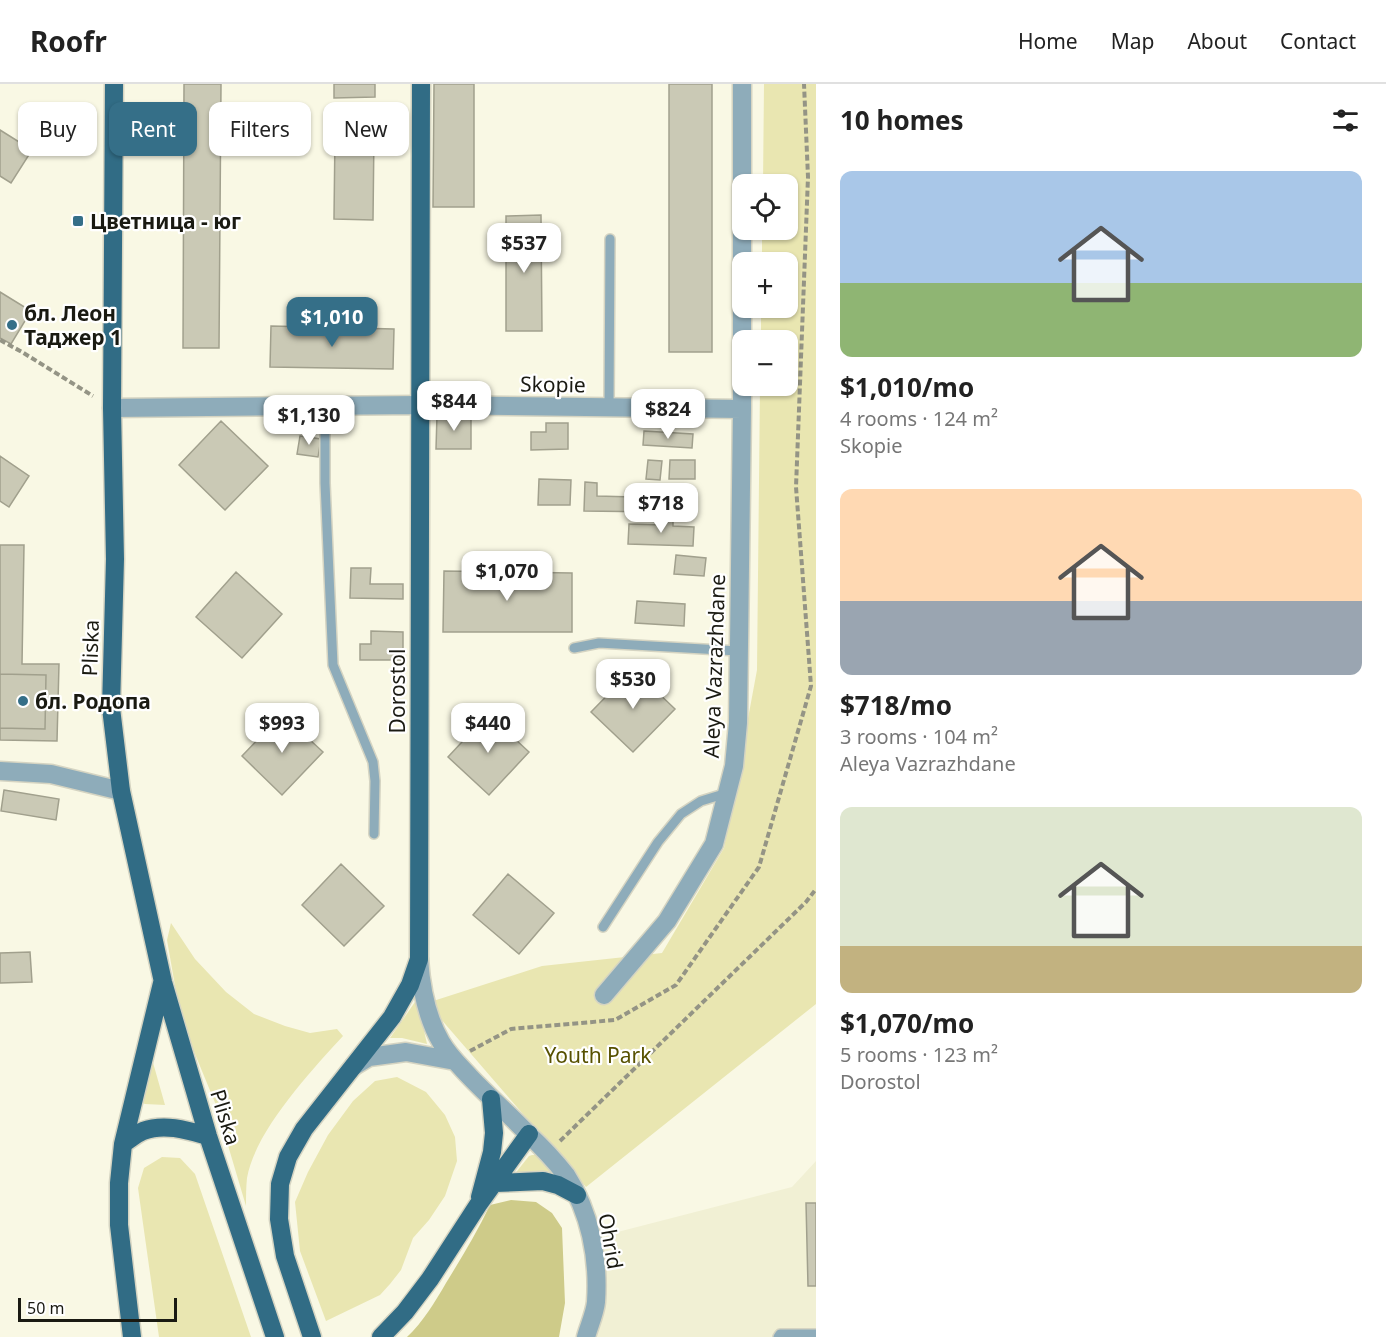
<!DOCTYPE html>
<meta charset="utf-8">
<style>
:root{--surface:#fff;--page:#f6f6f6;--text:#222;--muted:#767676;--line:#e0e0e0;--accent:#356f88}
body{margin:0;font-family:"Noto Sans",sans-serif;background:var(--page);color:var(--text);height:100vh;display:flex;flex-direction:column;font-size:22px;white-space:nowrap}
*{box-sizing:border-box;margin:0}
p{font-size:20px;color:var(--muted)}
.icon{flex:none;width:33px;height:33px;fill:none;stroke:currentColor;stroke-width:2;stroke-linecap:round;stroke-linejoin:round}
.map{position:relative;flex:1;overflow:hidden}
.drawer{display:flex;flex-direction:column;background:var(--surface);width:570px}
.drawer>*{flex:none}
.hud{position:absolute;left:18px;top:18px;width:570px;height:54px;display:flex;gap:12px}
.controls{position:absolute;left:732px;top:90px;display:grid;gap:12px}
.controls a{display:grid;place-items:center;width:66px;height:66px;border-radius:12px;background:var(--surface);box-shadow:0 2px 4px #0004;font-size:30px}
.scale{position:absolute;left:18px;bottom:15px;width:159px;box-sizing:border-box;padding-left:6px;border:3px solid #1a1a12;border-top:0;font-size:16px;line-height:21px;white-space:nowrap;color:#1a1a12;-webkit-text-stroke:4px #fff;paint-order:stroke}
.price{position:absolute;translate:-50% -51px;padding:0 14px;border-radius:12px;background:#fff;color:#222;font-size:20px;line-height:39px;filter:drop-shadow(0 2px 3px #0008)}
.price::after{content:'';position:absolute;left:50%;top:36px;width:18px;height:14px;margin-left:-9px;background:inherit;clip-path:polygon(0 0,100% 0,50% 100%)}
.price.on{background:var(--accent);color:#fff}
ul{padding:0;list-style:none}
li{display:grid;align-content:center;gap:12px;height:318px;padding:0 24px}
li span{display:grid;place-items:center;height:186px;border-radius:12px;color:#555}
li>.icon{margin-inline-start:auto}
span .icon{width:108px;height:108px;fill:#fffc;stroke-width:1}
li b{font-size:26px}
h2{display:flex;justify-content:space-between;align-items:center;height:72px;padding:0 24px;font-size:26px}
.chip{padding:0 21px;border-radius:12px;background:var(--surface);box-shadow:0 2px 4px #0004;font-size:21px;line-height:54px}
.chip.on{background:var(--accent);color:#fff}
header{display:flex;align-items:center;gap:36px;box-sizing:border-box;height:84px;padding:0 30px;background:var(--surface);border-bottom:2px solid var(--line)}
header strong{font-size:28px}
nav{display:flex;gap:33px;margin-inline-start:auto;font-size:21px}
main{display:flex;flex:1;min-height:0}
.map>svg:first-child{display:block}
.built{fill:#f1f0d4}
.green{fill:#e9e6b1}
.forest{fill:#cecb89}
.building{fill:#cac9b5;stroke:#a1a08d;stroke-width:1.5}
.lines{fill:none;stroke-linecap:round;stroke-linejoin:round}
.service-casing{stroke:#d5d4c2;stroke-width:12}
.minor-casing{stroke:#d5d4c2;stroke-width:21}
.primary-casing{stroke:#d5d4c2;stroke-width:21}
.path{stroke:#949485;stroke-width:4;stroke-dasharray:6 3;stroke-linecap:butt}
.service{stroke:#8eacba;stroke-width:9}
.minor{stroke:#8eacba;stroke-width:18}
.primary{stroke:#316c85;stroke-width:18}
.poi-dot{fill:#356f88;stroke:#fff;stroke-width:2}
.labels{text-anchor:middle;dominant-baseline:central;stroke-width:4.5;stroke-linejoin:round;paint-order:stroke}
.poi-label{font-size:21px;font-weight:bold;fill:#1a1a12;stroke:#fff;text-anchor:start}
.street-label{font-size:21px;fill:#1a1a12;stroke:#fff}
.park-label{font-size:21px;fill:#575100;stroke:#fff}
</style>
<header>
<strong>Roofr</strong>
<nav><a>Home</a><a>Map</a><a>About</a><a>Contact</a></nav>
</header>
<main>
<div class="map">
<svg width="816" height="1253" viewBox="0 0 816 1253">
<rect width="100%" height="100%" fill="#f9f8e4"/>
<!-- built -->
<path class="built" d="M816,1077V1253H597L606,1151L792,1103Z"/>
<!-- green -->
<path class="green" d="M764,0H816V920L586,1103L427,919L542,882L662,869L724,764L757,586L760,302H788V256H761V224H788V178H762V146H788V100H763Z
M171,839L195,875L226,908L254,930L285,942L310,949L337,945L343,952C311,987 255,1047 247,1094C246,1103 246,1113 246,1122L216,1021L181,936L167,856Z
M415,918L421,933L427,960L402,954H390Z
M152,975L165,1021L145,1020L140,1018Z
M397,993L426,1008L445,1031L455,1053L457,1077L445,1112L429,1136L413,1154L401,1186L390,1200L380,1211L326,1237L300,1167L295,1118L308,1088L328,1051L353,1017L375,997Z
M532,1071H536L559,1092L514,1091L529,1072Z
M162,1073L180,1074L195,1090L251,1253H159L138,1104L144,1084Z"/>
<!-- forest -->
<path class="forest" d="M511,1116L536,1118L552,1129L562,1144L565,1219L559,1253H407C423,1238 435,1218 446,1199C462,1173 477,1148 490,1121Z"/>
<!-- building -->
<path class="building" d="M184,0H221L219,264H183Z
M334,0H375V13L334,14Z
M434,0H474V123H433Z
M669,0H712V268H669Z
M0,46L32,66L11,99L0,92Z
M335,50H374L373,136L334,135Z
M541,131L542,247H506V132Z
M0,208L31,227L11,260L0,254Z
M271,242L394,245L393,285L270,283Z
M437,331H471V365H436Z
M221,337L268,382L225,426L179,381Z
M546,339H568V365L531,366V348H546Z
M644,347L693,350L692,364L643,361Z
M300,352L321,355L318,373L297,370Z
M0,372L29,392L9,423L0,417Z
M648,376L662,377L660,396L646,395Z
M670,376H695V395H669Z
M539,395L571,396L570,421H538Z
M585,398L597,399V412L634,413L635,405H646V412H659V428L584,427Z
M664,433H673V442L694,443L693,462L628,460L629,440L664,441Z
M0,461H24L22,580H59L57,657L0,656Z
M676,471L706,474L704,492L674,490Z
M351,484H371L370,500H403V515L350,514Z
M444,487L572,489V548H443Z
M236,488L282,530L242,574L196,533Z
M637,517L685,520L684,542L635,539Z
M371,547L403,548V576H360V560H371Z
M633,585L675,625L633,668L591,628Z
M0,590L46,591L45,645L0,644Z
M282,630L323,668L282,711L242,672Z
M488,630L529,668L489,711L448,673Z
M4,706L59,715L56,736L1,727Z
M341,780L384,822L344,862L302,821Z
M508,790L554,829L519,870L473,831Z
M30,868L32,898L0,899V869Z
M806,1119H816V1202H808Z"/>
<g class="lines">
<defs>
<path id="service" d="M325,322V399L333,581L373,678L375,697L374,750
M609,323L610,155
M574,564L599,559L738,567
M603,843L658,758L681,730L701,717L727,709
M778,1253L780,1250H816"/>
<path id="minor" d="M112,324L420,321L742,325
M0,687L51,690L121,707
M419,875C421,904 427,934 441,958C449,972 460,982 470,993C489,1013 510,1031 529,1051C542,1063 555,1077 566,1091C590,1128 599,1174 596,1218C595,1229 589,1242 586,1253
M604,911L667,837L714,760L734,682L738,639L742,325V0
M354,982L369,973L406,968L455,977"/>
<path id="primary" d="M114,0L112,324L115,475L111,624L121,707L163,898L208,1052L275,1253
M123,1060C129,1056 136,1050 143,1047C164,1039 187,1046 208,1052
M495,1099L543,1097L558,1101L577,1111
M480,1113L492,1068L494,1049L491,1015
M132,1253L119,1141V1099L123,1060L162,899
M312,1253L285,1172L279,1135L280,1100L288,1073L304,1045L392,933L410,901L419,875L421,0
M381,1253L405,1228L430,1195L478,1121L529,1050"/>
</defs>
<!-- service casing -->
<use href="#service" class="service-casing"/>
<!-- minor casing -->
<use href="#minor" class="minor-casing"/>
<!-- primary casing -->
<use href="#primary" class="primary-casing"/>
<!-- path -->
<path class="path" d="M155,38L184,39
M221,39L239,40
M0,256L22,268L93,312
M470,967L511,945L615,936L676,901L759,783L811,602L796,403L808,93L804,0
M560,1057L806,818L816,805"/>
<!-- service -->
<use href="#service" class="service"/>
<!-- minor -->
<use href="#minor" class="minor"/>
<!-- primary -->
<use href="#primary" class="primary"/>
</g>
<!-- markers -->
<g class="poi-dot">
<rect x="72" y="131" width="12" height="12" rx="3"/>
<circle cx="12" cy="241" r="6"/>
<circle cx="23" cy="617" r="6"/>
</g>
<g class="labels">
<!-- poi labels -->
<g class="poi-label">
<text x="90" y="137">Цветница - юг</text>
<text x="24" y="229">бл. Леон<tspan x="24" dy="24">Таджер 1</tspan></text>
<text x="35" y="617">бл. Родопа</text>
</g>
<!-- street labels -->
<g class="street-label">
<text transform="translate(553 300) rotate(1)">Skopie</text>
<text transform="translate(90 564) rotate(-88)">Pliska</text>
<text transform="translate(714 582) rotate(-88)">Aleya Vazrazhdane</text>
<text transform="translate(397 607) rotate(-90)">Dorostol</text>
<text transform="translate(226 1033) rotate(73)">Pliska</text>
<text transform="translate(611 1157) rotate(80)">Ohrid</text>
</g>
<!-- park labels -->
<g class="park-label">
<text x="598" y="971">Youth Park</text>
</g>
</g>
</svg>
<div class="controls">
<a><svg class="icon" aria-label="locate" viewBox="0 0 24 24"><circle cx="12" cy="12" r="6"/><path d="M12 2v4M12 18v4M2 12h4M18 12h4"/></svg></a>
<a>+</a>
<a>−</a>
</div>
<div class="scale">50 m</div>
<b class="price" style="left:524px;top:190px">$537</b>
<b class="price on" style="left:332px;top:264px">$1,010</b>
<b class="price" style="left:454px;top:348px">$844</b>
<b class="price" style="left:668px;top:356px">$824</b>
<b class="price" style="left:309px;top:362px">$1,130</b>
<b class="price" style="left:661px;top:450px">$718</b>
<b class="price" style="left:507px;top:518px">$1,070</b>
<b class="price" style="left:633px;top:626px">$530</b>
<b class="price" style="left:282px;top:670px">$993</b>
<b class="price" style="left:488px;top:670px">$440</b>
<div class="hud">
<a class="chip">Buy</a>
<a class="chip on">Rent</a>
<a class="chip">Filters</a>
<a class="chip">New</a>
</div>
</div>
<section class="drawer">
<h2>10 homes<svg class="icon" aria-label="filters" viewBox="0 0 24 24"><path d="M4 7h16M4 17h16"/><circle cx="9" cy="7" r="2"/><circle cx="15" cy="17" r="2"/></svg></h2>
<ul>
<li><span style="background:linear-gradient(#a9c7e8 60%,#8fb573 0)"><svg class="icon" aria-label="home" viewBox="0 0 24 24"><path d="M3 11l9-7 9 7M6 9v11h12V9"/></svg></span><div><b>$1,010/mo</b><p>4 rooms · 124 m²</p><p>Skopie</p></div></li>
<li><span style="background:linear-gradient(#ffd9b3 60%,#9aa5b1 0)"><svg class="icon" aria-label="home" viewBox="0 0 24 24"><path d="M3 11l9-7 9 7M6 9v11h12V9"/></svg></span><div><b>$718/mo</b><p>3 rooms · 104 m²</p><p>Aleya Vazrazhdane</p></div></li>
<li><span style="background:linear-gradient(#dfe7d0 75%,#c2b280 0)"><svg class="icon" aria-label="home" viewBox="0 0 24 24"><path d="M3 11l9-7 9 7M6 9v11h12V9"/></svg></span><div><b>$1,070/mo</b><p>5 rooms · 123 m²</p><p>Dorostol</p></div></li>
</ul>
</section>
</main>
